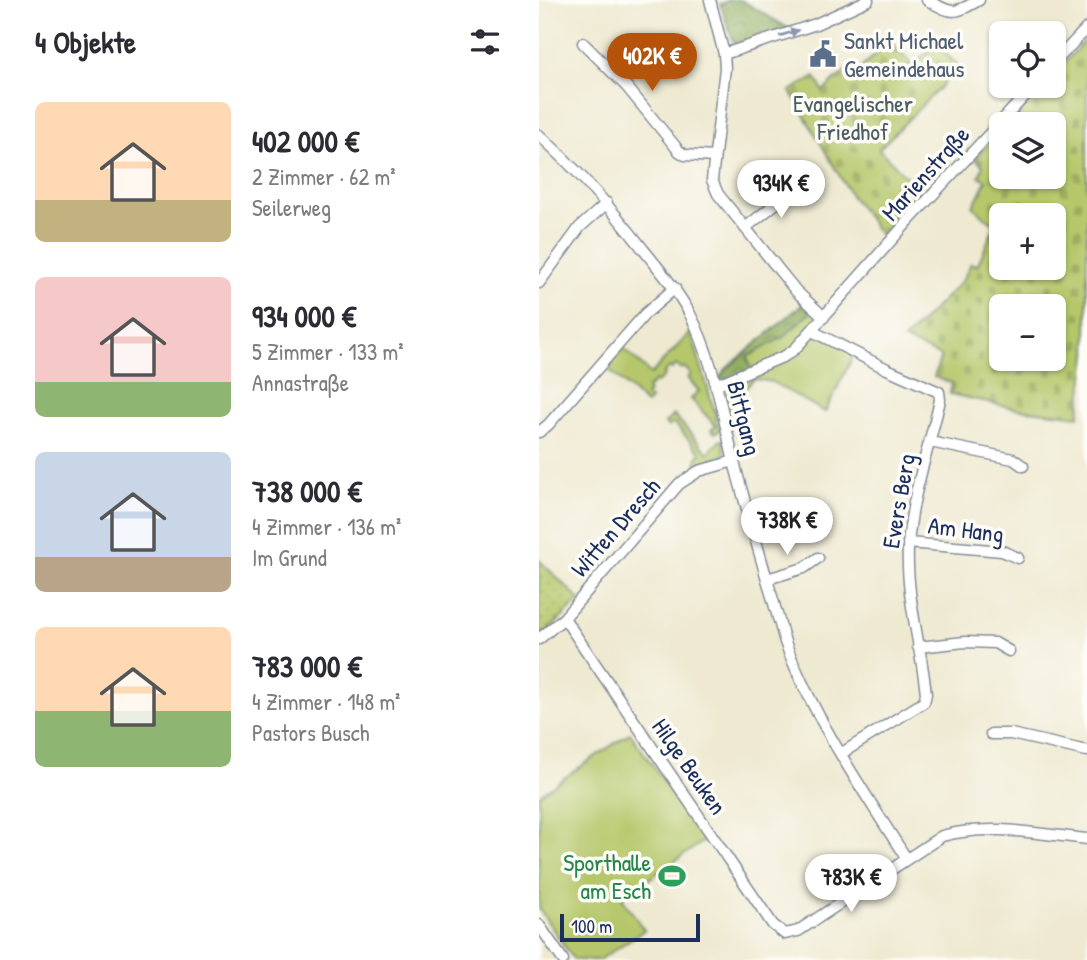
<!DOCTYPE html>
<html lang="de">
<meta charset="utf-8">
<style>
:root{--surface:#fff;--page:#f2f2f3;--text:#2b2b33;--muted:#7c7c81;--accent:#b45309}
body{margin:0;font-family:"Patrick Hand",sans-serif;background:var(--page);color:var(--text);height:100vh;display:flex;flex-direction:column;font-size:26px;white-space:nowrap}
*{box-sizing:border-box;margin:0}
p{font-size:23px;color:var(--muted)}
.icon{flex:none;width:38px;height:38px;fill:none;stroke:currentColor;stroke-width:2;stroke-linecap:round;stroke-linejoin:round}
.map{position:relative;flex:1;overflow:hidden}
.side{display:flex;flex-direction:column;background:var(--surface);width:539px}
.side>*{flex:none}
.controls{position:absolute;left:450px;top:21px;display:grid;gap:14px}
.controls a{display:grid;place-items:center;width:77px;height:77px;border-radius:10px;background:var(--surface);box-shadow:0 2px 5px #0004;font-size:35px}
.scale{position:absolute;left:21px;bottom:18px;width:140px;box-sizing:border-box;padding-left:7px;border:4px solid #1b2f5e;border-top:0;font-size:19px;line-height:24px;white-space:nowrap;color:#1b2f5e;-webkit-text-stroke:5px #fdfcf7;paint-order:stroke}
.price{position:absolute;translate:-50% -60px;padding:0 16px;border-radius:24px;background:#fff;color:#222;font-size:23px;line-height:46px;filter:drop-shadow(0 2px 4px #0008)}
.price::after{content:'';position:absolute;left:50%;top:42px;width:21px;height:16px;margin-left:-10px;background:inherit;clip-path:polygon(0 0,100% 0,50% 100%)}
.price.on{background:var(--accent);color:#fff}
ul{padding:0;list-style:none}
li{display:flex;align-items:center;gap:21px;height:175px;padding:0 35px}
li span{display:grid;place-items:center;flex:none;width:196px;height:140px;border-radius:10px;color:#555}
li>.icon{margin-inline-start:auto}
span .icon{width:84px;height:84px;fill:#fffc;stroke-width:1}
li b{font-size:30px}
h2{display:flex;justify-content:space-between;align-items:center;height:84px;padding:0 35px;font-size:30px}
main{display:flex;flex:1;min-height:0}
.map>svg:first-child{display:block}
.grass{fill:#b5c76b;stroke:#687b64;stroke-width:2}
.forest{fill:url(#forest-crowns);stroke:#566e5e;stroke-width:2}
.cemetery{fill:url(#cemetery-stones);stroke:#687b64;stroke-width:2;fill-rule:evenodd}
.park{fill:url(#park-dots);stroke:#687b64;stroke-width:2}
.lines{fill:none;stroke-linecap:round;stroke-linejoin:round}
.minor-casing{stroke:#848c97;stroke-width:13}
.minor{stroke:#fff;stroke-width:10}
.oneway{fill:#8d97ae}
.labels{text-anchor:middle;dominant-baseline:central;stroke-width:7;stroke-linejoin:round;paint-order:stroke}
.service-label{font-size:24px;fill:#4e5e75;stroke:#fdfcf7;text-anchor:start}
.park-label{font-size:24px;fill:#495d62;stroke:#fdfcf7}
.street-label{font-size:24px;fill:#1b2f5e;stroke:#fdfcf7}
.leisure-label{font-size:24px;fill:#27864d;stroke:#fdfcf7;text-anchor:end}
</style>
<main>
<section class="side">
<h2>4 Objekte<svg class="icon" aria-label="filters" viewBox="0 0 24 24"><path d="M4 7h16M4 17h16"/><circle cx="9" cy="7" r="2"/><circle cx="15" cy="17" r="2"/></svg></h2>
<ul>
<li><span style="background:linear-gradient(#ffd9b3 70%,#c2b280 0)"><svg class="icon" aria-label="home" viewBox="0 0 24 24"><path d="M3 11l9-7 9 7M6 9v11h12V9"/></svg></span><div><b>402 000 €</b><p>2 Zimmer · 62 m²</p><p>Seilerweg</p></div></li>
<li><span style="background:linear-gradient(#f6c9c9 75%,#8fb573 0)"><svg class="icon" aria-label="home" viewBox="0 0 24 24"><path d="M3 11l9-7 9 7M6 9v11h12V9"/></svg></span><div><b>934 000 €</b><p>5 Zimmer · 133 m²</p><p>Annastraße</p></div></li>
<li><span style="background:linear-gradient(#c9d6e8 75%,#b9a48a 0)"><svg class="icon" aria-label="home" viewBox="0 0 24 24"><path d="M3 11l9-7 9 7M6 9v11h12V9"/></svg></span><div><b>738 000 €</b><p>4 Zimmer · 136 m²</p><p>Im Grund</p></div></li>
<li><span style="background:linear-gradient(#ffd9b3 60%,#8fb573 0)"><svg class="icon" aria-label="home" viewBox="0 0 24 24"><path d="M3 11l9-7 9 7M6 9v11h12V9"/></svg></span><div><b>783 000 €</b><p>4 Zimmer · 148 m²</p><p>Pastors Busch</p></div></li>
</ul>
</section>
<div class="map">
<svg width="548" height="960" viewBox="0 0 548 960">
<defs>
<pattern id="forest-crowns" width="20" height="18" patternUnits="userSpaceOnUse" patternTransform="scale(1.75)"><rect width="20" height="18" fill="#90ac5f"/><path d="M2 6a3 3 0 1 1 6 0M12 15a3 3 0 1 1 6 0" fill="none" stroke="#758c52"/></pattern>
<pattern id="cemetery-stones" width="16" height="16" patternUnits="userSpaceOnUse" patternTransform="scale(1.75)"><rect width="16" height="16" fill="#b5c76b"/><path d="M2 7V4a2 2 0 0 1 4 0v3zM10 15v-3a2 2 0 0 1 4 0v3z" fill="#9bab5f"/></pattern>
<pattern id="park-dots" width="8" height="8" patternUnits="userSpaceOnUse" patternTransform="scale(1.75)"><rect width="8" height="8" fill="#b5c76b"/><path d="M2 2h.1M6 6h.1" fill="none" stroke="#9bab5f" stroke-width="1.8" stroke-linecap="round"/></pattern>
</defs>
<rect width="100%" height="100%" fill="#fdfcf7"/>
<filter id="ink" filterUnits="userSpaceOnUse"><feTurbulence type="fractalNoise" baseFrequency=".0143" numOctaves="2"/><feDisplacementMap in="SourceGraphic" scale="14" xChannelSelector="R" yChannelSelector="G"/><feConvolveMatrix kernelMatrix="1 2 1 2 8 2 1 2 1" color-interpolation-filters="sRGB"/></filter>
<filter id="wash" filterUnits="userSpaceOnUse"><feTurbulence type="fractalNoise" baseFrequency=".00686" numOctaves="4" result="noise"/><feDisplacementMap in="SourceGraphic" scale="28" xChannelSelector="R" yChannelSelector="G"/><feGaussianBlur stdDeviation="1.57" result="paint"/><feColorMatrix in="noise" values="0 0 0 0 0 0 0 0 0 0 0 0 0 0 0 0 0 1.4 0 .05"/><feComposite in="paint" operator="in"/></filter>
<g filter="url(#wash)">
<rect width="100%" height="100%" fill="#eee9d0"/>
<!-- grass -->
<path class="grass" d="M276,308L285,317L274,330L316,353L286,412L233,382L215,379L195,400V411L184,414L176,385L208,357L244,337Z
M152,332L181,430L176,433L172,430L177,426L152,399L160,391L149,378L152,374L145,367L142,369L137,365L133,369L131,367L125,373L126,375L118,383L116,381L108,389L110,392L107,395L111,400L107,404L67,367L84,348L112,374Z
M135,415L169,453L181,440L184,441L186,454L181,458L157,464V459L162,453L135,423L129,427L126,423Z
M91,733L166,840L83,898L105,930L60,960H35L0,909V795Z"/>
<!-- forest -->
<path class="forest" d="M190,0H202L249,28L199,44L195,43L181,4Z
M265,303L276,308L244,337L208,357L212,370L176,385L186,370Z"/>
<!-- cemetery -->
<path class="cemetery" d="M548,38V353L540,416L480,409L411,394L413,383L395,377L402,356L365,340L424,280L432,263L438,266L456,225L434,207L447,180L440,176L444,166L436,158L462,130V177H514V124H467L503,86H514L515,74ZM462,215H514V268H462ZM462,306H514V359H462Z
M351,41L374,65L397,45L421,67L340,149L381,191L342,236L313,197L251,91L276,77L284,91L312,66L317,73Z"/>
<!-- park -->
<path class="park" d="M0,560L41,600L5,635L0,629Z"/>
</g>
<g filter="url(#ink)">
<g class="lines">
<defs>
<path id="minor" d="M171,0L185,54L186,68L173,180L179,194L257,291L285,317
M388,0C414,14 414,15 440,0
M44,43L88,87L140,151L146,155L174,157
M185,54L277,24L329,0
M514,64L548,28
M0,135C39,170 72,208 104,249C121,270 138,290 151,314C175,360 183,413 195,462C211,522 229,582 246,642C275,719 323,789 367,858
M206,228L259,186
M0,283L41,227L68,203
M273,331L348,369L400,392L401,400C390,449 371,499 369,549C367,598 382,645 387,694L385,702L303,753
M176,385L246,356L256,349L373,217L495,86
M0,432L9,425L106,314L136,288
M391,442L474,459L484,466
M369,543L463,551L479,558
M228,579L265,568L279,558
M25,618L234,925L246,934L259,931L403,836C450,823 500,834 548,839
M0,639L25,618L140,484L160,471L195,461
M379,647L426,642L456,643L470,651
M452,734H472L548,751
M0,925L24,960"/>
</defs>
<!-- minor casing -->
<use href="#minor" class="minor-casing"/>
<!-- minor -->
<use href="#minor" class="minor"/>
</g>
<!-- one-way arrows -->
<defs><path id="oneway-solid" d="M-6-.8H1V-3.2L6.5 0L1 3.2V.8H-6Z" transform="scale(1.75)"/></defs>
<use class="oneway" href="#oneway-solid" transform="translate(250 33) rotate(-17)"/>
</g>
<!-- icons -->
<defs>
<symbol id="civic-bare" viewBox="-9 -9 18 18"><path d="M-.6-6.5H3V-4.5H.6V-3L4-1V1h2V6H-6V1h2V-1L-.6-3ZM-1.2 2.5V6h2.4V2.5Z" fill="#5c6f8a" stroke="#fdfcf7" stroke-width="2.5" paint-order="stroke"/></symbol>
<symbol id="stadium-bare" viewBox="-9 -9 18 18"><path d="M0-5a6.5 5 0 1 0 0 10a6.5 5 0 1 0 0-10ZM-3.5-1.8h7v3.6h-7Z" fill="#2e9e5b" stroke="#fdfcf7" stroke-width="2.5" paint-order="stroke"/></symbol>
</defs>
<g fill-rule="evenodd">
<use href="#civic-bare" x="265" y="35" width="38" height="38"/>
<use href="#stadium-bare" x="114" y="857" width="38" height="38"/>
</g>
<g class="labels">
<!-- service labels -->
<g class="service-label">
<text x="305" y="40">Sankt Michael<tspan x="305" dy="28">Gemeindehaus</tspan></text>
</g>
<!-- park labels -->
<g class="park-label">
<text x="314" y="103">Evangelischer<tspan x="314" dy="28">Friedhof</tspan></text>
</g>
<!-- street labels -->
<g class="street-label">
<text transform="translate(386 173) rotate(-48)">Marienstraße</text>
<text transform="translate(206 418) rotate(76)">Bittgang</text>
<text transform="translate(359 501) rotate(-80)">Evers Berg</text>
<text transform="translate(76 527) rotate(-49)">Witten Dresch</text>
<text transform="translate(427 529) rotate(7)">Am Hang</text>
<text transform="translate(151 766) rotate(55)">Hilge Beuken</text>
</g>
<!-- leisure labels -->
<g class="leisure-label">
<text x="112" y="862">Sporthalle<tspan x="112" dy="28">am Esch</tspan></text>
</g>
</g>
</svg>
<div class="controls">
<a><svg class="icon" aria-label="locate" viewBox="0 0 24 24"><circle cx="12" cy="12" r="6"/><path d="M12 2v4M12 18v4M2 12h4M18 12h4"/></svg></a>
<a><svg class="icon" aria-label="layers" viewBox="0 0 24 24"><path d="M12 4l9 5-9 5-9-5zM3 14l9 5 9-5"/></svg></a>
<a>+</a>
<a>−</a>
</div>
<div class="scale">100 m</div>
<b class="price on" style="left:113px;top:93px">402K €</b>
<b class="price" style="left:242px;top:220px">934K €</b>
<b class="price" style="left:248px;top:557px">738K €</b>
<b class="price" style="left:312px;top:914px">783K €</b>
</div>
</main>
